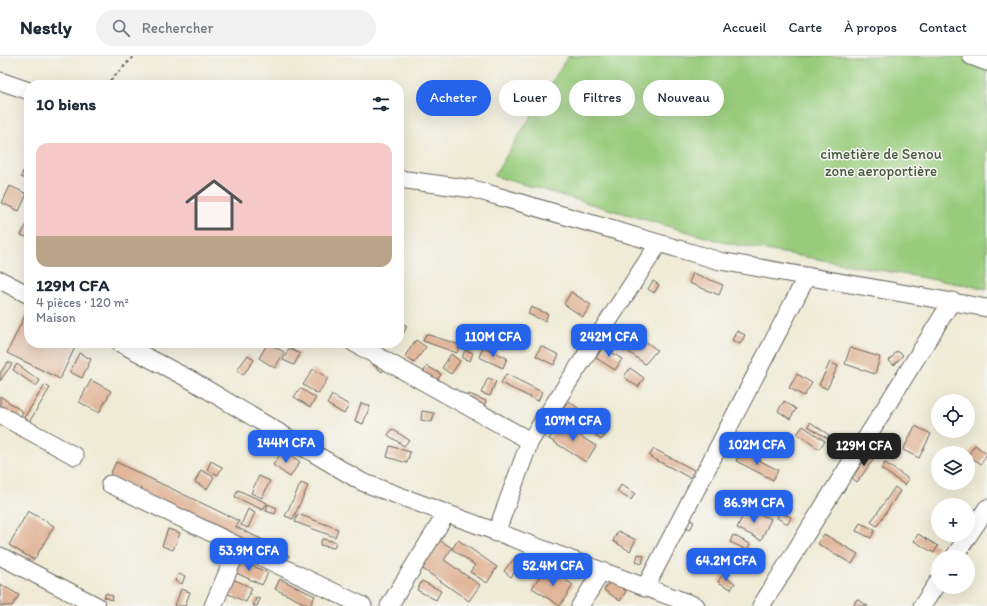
<!DOCTYPE html>
<html lang="fr">
<meta charset="utf-8">
<style>
:root{--surface:#fff;--page:#f2f2f3;--text:#1f2937;--muted:#747a83;--line:#e0e1e3;--accent:#2563eb}
body{margin:0;font-family:Itim,sans-serif;background:var(--page);color:var(--text);height:100vh;display:flex;flex-direction:column;font-size:15px;white-space:nowrap}
*{box-sizing:border-box;margin:0}
p{font-size:13px;color:var(--muted)}
.icon{flex:none;width:22px;height:22px;fill:none;stroke:currentColor;stroke-width:2;stroke-linecap:round;stroke-linejoin:round}
.map{position:relative;flex:1;overflow:hidden}
.drawer{position:absolute;left:24px;top:24px;width:380px;height:268px;display:flex;flex-direction:column;background:var(--surface);border-radius:16px;box-shadow:0 4px 16px #0002}
.drawer>*{flex:none}
.hud{position:absolute;left:416px;top:24px;width:380px;height:36px;display:flex;gap:8px}
.tools{position:absolute;left:931px;top:338px;display:grid;gap:8px}
.tools a{display:grid;place-items:center;width:44px;height:44px;border-radius:50%;background:var(--surface);box-shadow:0 4px 16px #0002;font-size:20px}
.price{position:absolute;translate:-50% -34px;padding:0 9px;border-radius:8px;background:var(--accent);color:#fff;font-size:13px;line-height:26px;filter:drop-shadow(0 1px 2px #0008)}
.price::after{content:'';position:absolute;left:50%;top:24px;width:12px;height:9px;margin-left:-6px;background:inherit;clip-path:polygon(0 0,100% 0,50% 100%)}
.price.active{background:#222;color:#fff}
ul{padding:0;list-style:none}
li{display:grid;align-content:center;gap:8px;height:212px;padding:0 12px}
li span{display:grid;place-items:center;height:124px;border-radius:12px;color:#555}
li>.icon{margin-inline-start:auto}
span .icon{width:72px;height:72px;fill:#fffc;stroke-width:1}
li b{font-size:17px}
h2{display:flex;justify-content:space-between;align-items:center;height:48px;padding:0 12px;font-size:17px}
.pill{padding:0 14px;border-radius:18px;background:var(--surface);box-shadow:0 4px 16px #0002;font-size:14px;line-height:36px}
.pill.active{background:var(--accent);color:#fff}
header{display:flex;align-items:center;gap:24px;box-sizing:border-box;height:56px;padding:0 20px;background:var(--surface);border-bottom:1px solid var(--line)}
header strong{font-size:19px}
nav{display:flex;gap:22px;margin-inline-start:auto;font-size:14px}
.search{width:280px;height:36px;background:var(--page);display:flex;align-items:center;gap:10px;box-sizing:border-box;padding:0 14px;border-radius:22px;color:var(--muted);font-size:15px}
.map>svg:first-child{display:block}
.green{fill:#98cc7c;stroke:#5a744c}
.building{fill:#e1b69a}
.lines{fill:none;stroke-linecap:round;stroke-linejoin:round}
.minor-casing{stroke:#66645d;stroke-width:19}
.path{stroke:#66645d;stroke-width:2.5;stroke-dasharray:3 3;stroke-linecap:butt}
.minor{stroke:#fff;stroke-width:17}
.labels{text-anchor:middle;dominant-baseline:central;stroke-width:3;stroke-linejoin:round;paint-order:stroke}
.park-label{font-size:15px;fill:#475a3e;stroke:#f6f6f2}
</style>
<header>
<strong>Nestly</strong>
<div class="search"><svg class="icon" aria-label="search" viewBox="0 0 24 24"><circle cx="10" cy="10" r="6"/><path d="M15 15l6 6"/></svg>Rechercher</div>
<nav><a>Accueil</a><a>Carte</a><a>À propos</a><a>Contact</a></nav>
</header>
<div class="map">
<svg width="987" height="550" viewBox="0 0 987 550">
<rect width="100%" height="100%" fill="#f6f6f2"/>
<filter id="ink" filterUnits="userSpaceOnUse"><feTurbulence type="fractalNoise" baseFrequency=".025" numOctaves="2"/><feDisplacementMap in="SourceGraphic" scale="8" xChannelSelector="R" yChannelSelector="G"/><feConvolveMatrix kernelMatrix="1 2 1 2 8 2 1 2 1" color-interpolation-filters="sRGB"/></filter>
<filter id="wash" filterUnits="userSpaceOnUse"><feTurbulence type="fractalNoise" baseFrequency=".012" numOctaves="4" result="noise"/><feDisplacementMap in="SourceGraphic" scale="16" xChannelSelector="R" yChannelSelector="G"/><feGaussianBlur stdDeviation="0.9" result="paint"/><feColorMatrix in="noise" values="0 0 0 0 0 0 0 0 0 0 0 0 0 0 0 0 0 1.4 0 .05"/><feComposite in="paint" operator="in"/></filter>
<g filter="url(#wash)">
<rect width="100%" height="100%" fill="#efebd7"/>
<!-- green -->
<path class="green" d="M568,0H987V233L726,187L494,120Z"/>
<g id="blocks">
<!-- building -->
<path class="building" d="M23,115L29,117V124L21,121Z
M10,130L27,138L19,155L2,147Z
M27,168L29,169V182L21,179Z
M693,217L723,229L719,239L689,227Z
M653,225L659,229L654,237L648,233Z
M571,236L591,249L583,261L564,248Z
M531,251L548,258L545,265L528,258Z
M27,255L29,256V287H77L60,323L7,297Z
M399,266L407,270L403,278L399,276Z
M737,275L745,279L740,288L732,284Z
M633,276L657,294L645,308L622,291Z
M426,278L460,289L457,297L423,285Z
M509,278L516,281L512,291L505,288Z
M416,284L426,291L414,307L405,300Z
M268,287L284,296L275,312L259,302Z
M541,290L559,299L554,309L536,300Z
M483,291L507,302L503,312L479,301Z
M603,291L622,303L615,314L596,302Z
M289,292L300,298L294,309L283,304Z
M850,292L880,301L875,318L845,308Z
M465,294L473,297L470,305L462,302Z
M897,295L903,299L894,309L889,305Z
M79,297L91,303L82,322L70,316Z
M451,298L460,305L451,318L442,312Z
M248,299L254,304L243,319L237,314Z
M380,300L389,307L382,316L373,309Z
M8,306L12,308L0,325V317Z
M830,306L838,310L827,333L819,329Z
M17,308L40,325L36,330L13,314Z
M427,310L441,318L436,327L422,319Z
M630,312L644,322L638,331L624,321Z
M313,313L328,322L318,338L303,329Z
M506,318L542,336L538,345L501,327Z
M797,318L812,327L804,340L789,332Z
M488,322L496,325L490,340L481,337Z
M91,324L111,335L99,357L79,346Z
M45,329L50,332L29,366L24,362Z
M300,332L316,342L310,351L294,341Z
M469,338L486,345L483,353L466,346Z
M332,339L349,349L344,358L327,348Z
M0,340L23,356L18,364L0,352Z
M569,345L578,352L571,360L562,353Z
M784,345L796,353L790,363L778,355Z
M361,347L370,350L363,368L355,365Z
M422,355L434,357L432,366L421,364Z
M558,356L567,363L563,368L554,361Z
M586,359L607,377L601,384L580,365Z
M810,366L829,379L827,382L808,370Z
M560,367L596,390L586,406L549,383Z
M803,370L825,385L819,393L797,378Z
M915,370L931,378L919,402L903,394Z
M392,373L409,384L404,390L388,379Z
M975,389L987,398L981,408L968,399Z
M390,390L410,396L407,407L387,401Z
M654,393L694,414L690,422L649,400Z
M283,394L300,406L290,421L273,409Z
M741,395L778,414L773,424L736,405Z
M870,396L876,400L857,426L852,422Z
M211,405L222,411L218,419L207,414Z
M116,406L239,465L236,471L263,484L259,493L109,421Z
M885,407L909,423L905,429L881,413Z
M201,414L214,421L207,433L195,426Z
M259,420L270,425L262,442L251,437Z
M301,427L308,430L293,463L285,460Z
M621,429L635,437L631,444L617,436Z
M895,431L900,435L877,470L871,466Z
M238,434L267,447L263,454L235,441Z
M268,448L277,452L275,458L266,455Z
M746,452L771,463L761,484L737,472Z
M248,453L255,457L248,472L241,469Z
M28,455L54,470L34,504L9,489Z
M780,456L791,461L788,468L777,462Z
M298,458L338,473L335,481L295,466Z
M688,463L694,466L690,474L683,470Z
M860,467L875,474L871,482L856,475Z
M168,473L180,477L173,494L162,490Z
M618,475L636,484L630,495L613,485Z
M824,478L858,498L852,508L818,488Z
M918,478L938,490L934,497L914,485Z
M733,479L750,488L747,494L730,486Z
M322,483L336,486L334,492L320,489Z
M438,483L452,492L444,504L480,529L469,545L420,511Z
M458,484L497,511L487,527L470,516L475,509L452,493Z
M277,495L289,500L286,507L274,501Z
M638,498L644,500L642,508L636,506Z
M516,500L523,506L511,521L504,515Z
M236,502L268,517L262,529L230,514Z
M546,511L573,529L560,550L532,532Z
M178,518L185,520L182,528L175,525Z
M722,519L735,527L731,533L718,526Z
M231,522L252,532L246,546L224,536Z
M280,523L315,540L310,550L275,533Z
M611,524L626,535L620,545L604,534Z
M422,525L441,535L436,544L417,534Z
M0,528L19,539L12,550H0Z
M181,533L190,536L185,550H175Z
M106,537L113,540L112,544L104,541Z
M256,542L260,543L257,550H253Z
M857,543L868,550H857L854,548Z"/>
</g>
</g>
<g filter="url(#ink)">
<use href="#blocks" fill-opacity="0" stroke="#66645d" stroke-width="1"/>
<g class="lines">
<defs>
<path id="minor" d="M971,0L987,6
M0,25L29,35
M399,123L473,133L720,205L987,252
M0,224L29,239
M120,287L191,324L362,426L696,550
M354,287L530,385
M0,359L75,400
M110,428L363,550
M496,477L530,385L659,187
M0,500L97,550
M954,501L987,452
M645,532L807,220
M213,550L239,490
M389,550L446,458
M580,550L602,515
M761,550L952,245
M922,550L938,526"/>
</defs>
<!-- minor casing -->
<use href="#minor" class="minor-casing"/>
<!-- path -->
<path class="path" d="M106,29L134,0"/>
<!-- minor -->
<use href="#minor" class="minor"/>
</g>
</g>
<g class="labels">
<!-- park labels -->
<g class="park-label">
<text x="881" y="98">cimetière de Senou<tspan x="881" dy="17">zone aeroportière</tspan></text>
</g>
</g>
</svg>
<div class="tools">
<a><svg class="icon" aria-label="locate" viewBox="0 0 24 24"><circle cx="12" cy="12" r="6"/><path d="M12 2v4M12 18v4M2 12h4M18 12h4"/></svg></a>
<a><svg class="icon" aria-label="layers" viewBox="0 0 24 24"><path d="M12 4l9 5-9 5-9-5zM3 14l9 5 9-5"/></svg></a>
<a>+</a>
<a>−</a>
</div>
<b class="price" style="left:493px;top:302px">110M CFA</b>
<b class="price" style="left:609px;top:302px">242M CFA</b>
<b class="price" style="left:573px;top:386px">107M CFA</b>
<b class="price" style="left:286px;top:408px">144M CFA</b>
<b class="price" style="left:757px;top:410px">102M CFA</b>
<b class="price active" style="left:864px;top:411px">129M CFA</b>
<b class="price" style="left:754px;top:468px">86.9M CFA</b>
<b class="price" style="left:249px;top:516px">53.9M CFA</b>
<b class="price" style="left:726px;top:526px">64.2M CFA</b>
<b class="price" style="left:553px;top:531px">52.4M CFA</b>
<div class="hud">
<a class="pill active">Acheter</a>
<a class="pill">Louer</a>
<a class="pill">Filtres</a>
<a class="pill">Nouveau</a>
</div>
<section class="drawer">
<h2>10 biens<svg class="icon" aria-label="filters" viewBox="0 0 24 24"><path d="M4 7h16M4 17h16"/><circle cx="9" cy="7" r="2"/><circle cx="15" cy="17" r="2"/></svg></h2>
<ul>
<li><span style="background:linear-gradient(#f6c9c9 75%,#b9a48a 0)"><svg class="icon" aria-label="home" viewBox="0 0 24 24"><path d="M3 11l9-7 9 7M6 9v11h12V9"/></svg></span><div><b>129M CFA</b><p>4 pièces · 120 m²</p><p>Maison</p></div></li>
</ul>
</section>
</div>
